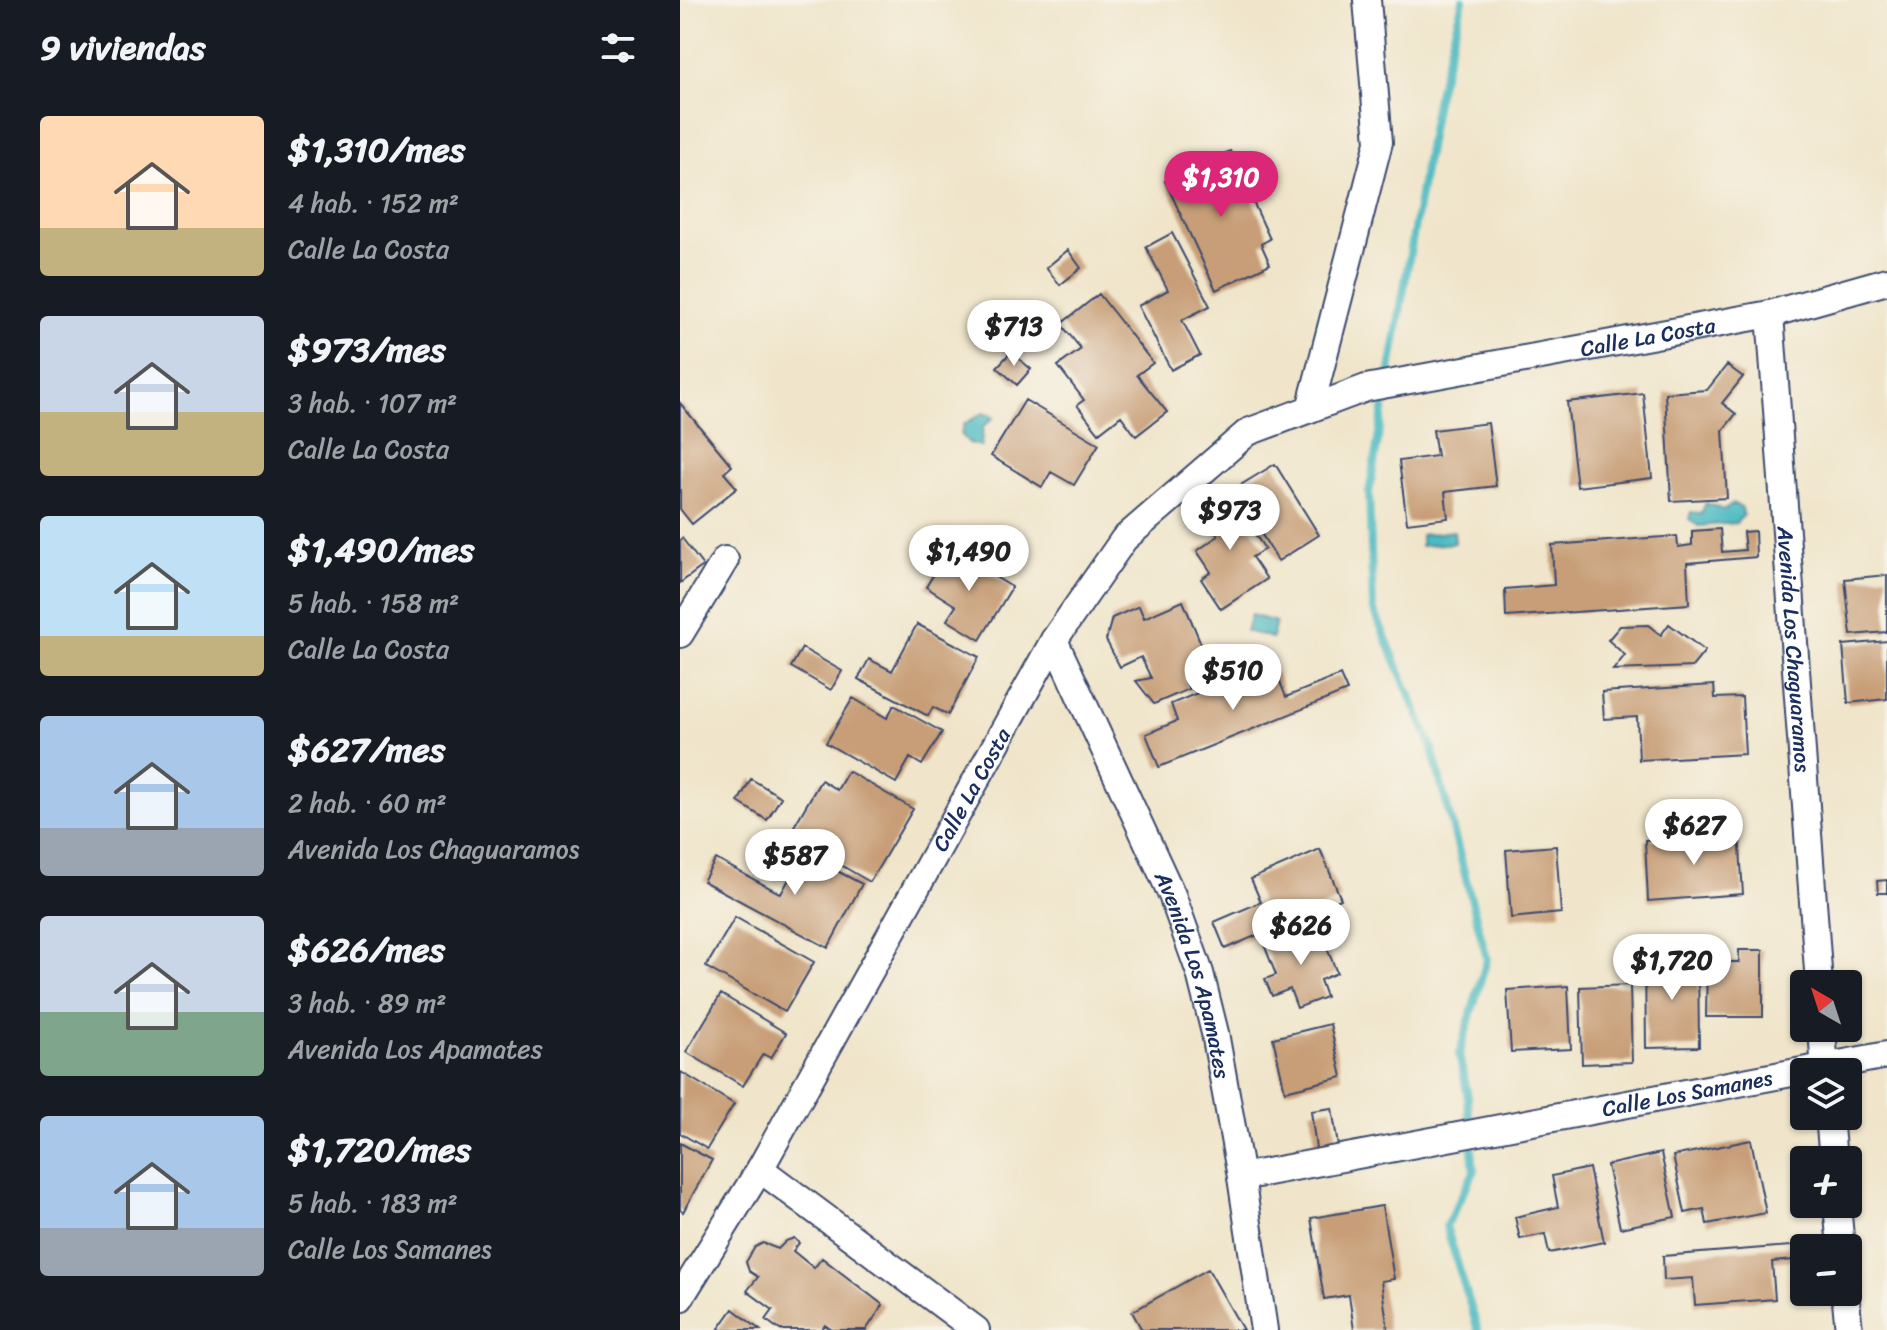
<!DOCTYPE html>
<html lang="es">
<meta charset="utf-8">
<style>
:root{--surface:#171b24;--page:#242831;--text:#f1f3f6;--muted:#9ea1a6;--accent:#db2777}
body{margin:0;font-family:Sriracha,sans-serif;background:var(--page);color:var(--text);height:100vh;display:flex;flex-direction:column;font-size:30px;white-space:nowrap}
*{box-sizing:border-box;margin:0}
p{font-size:26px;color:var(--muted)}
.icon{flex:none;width:44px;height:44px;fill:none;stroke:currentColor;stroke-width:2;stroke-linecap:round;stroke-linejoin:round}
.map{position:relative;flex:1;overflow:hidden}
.drawer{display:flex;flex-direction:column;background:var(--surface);width:680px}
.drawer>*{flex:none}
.needle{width:52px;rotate:321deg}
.buttons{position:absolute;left:1110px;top:970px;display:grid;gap:16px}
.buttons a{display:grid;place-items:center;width:72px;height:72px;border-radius:8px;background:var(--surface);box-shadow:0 2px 6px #0004;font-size:40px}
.price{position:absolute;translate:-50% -68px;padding:0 18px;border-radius:28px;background:#fff;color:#222;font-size:26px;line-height:52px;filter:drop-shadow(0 2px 4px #0008)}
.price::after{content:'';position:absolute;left:50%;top:48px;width:24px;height:18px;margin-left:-12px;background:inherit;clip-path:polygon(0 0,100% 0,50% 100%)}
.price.active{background:var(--accent);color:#fff}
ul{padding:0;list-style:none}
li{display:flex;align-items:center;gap:24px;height:200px;padding:0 40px}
li span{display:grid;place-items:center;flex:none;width:224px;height:160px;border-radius:8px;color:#555}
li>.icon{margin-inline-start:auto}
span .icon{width:96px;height:96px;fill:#fffc;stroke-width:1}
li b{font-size:34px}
h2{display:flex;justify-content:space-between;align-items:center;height:96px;padding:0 40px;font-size:34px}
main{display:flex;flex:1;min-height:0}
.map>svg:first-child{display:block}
.water{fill:#4bbac1;stroke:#337490;stroke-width:2}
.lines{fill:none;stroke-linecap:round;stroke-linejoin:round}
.stream{stroke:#4bbac1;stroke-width:8}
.building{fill:#c79e77}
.minor-casing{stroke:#3b4a6e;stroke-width:30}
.minor{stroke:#fff;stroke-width:26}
.labels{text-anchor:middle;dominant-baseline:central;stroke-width:8;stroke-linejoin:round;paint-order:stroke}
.street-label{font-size:22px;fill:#1b2f5e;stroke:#f7f3e8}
</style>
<main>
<section class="drawer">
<h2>9 viviendas<svg class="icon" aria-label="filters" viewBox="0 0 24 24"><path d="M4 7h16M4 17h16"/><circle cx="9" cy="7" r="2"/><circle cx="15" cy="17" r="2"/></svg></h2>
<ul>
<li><span style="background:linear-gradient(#ffd9b3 70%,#c2b280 0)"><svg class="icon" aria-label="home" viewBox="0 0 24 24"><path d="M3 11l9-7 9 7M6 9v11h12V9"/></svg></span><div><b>$1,310/mes</b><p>4 hab. · 152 m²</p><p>Calle La Costa</p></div></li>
<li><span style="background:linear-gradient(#c9d6e8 60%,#c2b280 0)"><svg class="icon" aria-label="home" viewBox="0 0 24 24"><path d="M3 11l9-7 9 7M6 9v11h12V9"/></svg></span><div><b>$973/mes</b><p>3 hab. · 107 m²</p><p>Calle La Costa</p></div></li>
<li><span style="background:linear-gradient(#bfe0f5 75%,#c2b280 0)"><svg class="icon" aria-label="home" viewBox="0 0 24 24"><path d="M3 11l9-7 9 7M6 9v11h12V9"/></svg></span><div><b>$1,490/mes</b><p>5 hab. · 158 m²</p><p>Calle La Costa</p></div></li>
<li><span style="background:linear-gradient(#a9c7e8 70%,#9aa5b1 0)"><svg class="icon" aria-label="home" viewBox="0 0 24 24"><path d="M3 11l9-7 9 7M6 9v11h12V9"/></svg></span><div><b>$627/mes</b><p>2 hab. · 60 m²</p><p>Avenida Los Chaguaramos</p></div></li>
<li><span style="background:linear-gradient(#c9d6e8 60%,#7fa58c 0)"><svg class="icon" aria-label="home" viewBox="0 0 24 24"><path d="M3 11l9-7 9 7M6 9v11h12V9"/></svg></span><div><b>$626/mes</b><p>3 hab. · 89 m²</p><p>Avenida Los Apamates</p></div></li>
<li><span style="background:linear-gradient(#a9c7e8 70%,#9aa5b1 0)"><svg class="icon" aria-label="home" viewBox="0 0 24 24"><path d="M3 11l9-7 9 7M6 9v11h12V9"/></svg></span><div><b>$1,720/mes</b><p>5 hab. · 183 m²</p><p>Calle Los Samanes</p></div></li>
</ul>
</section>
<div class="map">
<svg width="1207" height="1330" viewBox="0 0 1207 1330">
<rect width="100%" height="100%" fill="#f7f3e8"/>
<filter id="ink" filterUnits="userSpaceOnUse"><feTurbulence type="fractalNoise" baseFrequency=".0125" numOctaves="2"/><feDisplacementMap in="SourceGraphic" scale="16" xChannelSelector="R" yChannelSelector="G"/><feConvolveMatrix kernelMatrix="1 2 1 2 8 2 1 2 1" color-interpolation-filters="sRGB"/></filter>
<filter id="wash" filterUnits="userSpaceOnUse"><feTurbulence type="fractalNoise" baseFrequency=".006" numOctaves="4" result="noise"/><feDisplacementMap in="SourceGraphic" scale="32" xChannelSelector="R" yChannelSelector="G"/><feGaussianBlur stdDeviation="1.8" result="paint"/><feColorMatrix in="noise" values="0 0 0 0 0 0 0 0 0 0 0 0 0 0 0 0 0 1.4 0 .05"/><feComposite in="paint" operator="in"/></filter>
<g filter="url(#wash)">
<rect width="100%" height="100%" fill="#f0e5ca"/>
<!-- water -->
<path class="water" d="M303,413L314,417L303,427L301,446L289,443L281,434L284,424Z
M1026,503L1043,510L1054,504L1062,508L1063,516L1056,523L1018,526L1009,519L1011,512L1021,514Z
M774,531L775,543L741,546V535Z
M571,615L596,622L592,638L566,631Z"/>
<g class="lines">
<!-- stream -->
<path class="stream" d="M783,0L756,101L689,493L693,608L751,745L807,959L779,1055L787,1091L794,1172L766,1226L798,1330"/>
</g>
<g id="blocks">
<!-- building -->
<path class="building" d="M550,151L590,239L581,244L590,264L536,290L485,181Z
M492,233L530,306L502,320L520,355L491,370L458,306L488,290L466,247Z
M388,250L401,268L380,285L366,268Z
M419,294L473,363L457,375L487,412L456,436L441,416L419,433L397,405L404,400L378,366L401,349L381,324Z
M331,352L351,369L337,385L317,367Z
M1047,365L1063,377L1042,403L1056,414L1043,430L1047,498L991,501L985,393L1027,390Z
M963,393L972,478L897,487L887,402Z
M345,400L419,444L394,485L371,472L362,487L311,456Z
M0,403L52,466L44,473L57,488L12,524L0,509Z
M808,423L816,486L765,492L768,518L727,523L719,461L757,456L753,430Z
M595,464L639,535L598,561L554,489Z
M545,490L585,549L572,557L587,579L541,609L521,579L531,572L517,551L538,536L518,507Z
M1040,529L1042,552L1065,550L1063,532L1075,531L1076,557L1007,563L1009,604L826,617L825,589L874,585L872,545L997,536L998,547L1012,545V531Z
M2,538L23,566L0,583V540Z
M269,549L332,587L300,640L267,620L276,606L246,587Z
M1207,575V632L1171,635L1165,579Z
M503,601L530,665L503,676L509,689L474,704L456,681L471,678L461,657L440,667L426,640L432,618L459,606L464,618Z
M237,624L299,657L268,715L253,707L248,716L178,679L189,659L212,671Z
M989,624L1025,651L1012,667L933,670L945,655L928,640L940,626L968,625L981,635Z
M1207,641V699L1168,703L1163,645Z
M122,648L162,671L151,690L111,667Z
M592,662L606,697L660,675L667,691L479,767L466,734L497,721L491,704Z
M1034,685L1035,698L1062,697L1065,754L959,760L957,717L924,719L922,692Z
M173,698L207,718L214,705L262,732L242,765L230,758L216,783L146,743Z
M168,771L233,809L190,882L109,835L141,780L157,790Z
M71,779L101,797L87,820L58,802Z
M1059,833L1063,894L968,901L965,840Z
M876,846L881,913L831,918L826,850Z
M640,849L661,899L545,949L534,922L581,902L571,879Z
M123,853L182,884L148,948L23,881L36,859L101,894Z
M1207,880V893H1198L1197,881Z
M55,917L134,962L105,1012L26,967Z
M638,926L657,973L640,980L646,997L617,1008L610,989L592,996L585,979L596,975L585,947Z
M1059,950H1083V1017H1026L1027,962H1059Z
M1018,956L1019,1047L966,1048L965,957Z
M950,985L952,1062L902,1064L900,987Z
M888,986L891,1049L831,1052L827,990Z
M41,994L106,1033L91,1058L83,1054L63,1086L6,1052Z
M650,1024L662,1077L605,1091L593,1038Z
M1,1072L54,1104L27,1149L0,1133Z
M652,1108L658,1146L636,1149L631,1111Z
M1071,1140L1086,1213L1027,1224L1024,1209L1005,1213L993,1156Z
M0,1143L32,1160L3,1212L0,1210Z
M981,1153L995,1217L940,1228L927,1165Z
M909,1168L924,1242L869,1253L865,1234L840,1239L835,1217L878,1207L872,1176Z
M702,1206L714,1279L701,1281L708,1330H674L669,1295L644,1299L631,1218Z
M114,1238L119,1243L113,1251L134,1268L142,1258L203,1305L186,1330H152L145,1325L141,1330H100L86,1320L93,1310L67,1291L78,1277L69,1271L66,1262L75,1247L83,1243L98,1249L106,1241Z
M1135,1244L1137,1248H1124V1259L1092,1262L1095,1299L1015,1305L1013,1278L984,1280L983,1256Z
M528,1269L563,1330H462L452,1312Z
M53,1309L80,1330H38Z"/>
</g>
</g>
<g filter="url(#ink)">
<use href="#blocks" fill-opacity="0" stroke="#3b4a6e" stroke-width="2"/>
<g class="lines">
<defs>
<g id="minor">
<path id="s1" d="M1090,314L1139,984"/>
<path d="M630,409L699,142L687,0"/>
<path d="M0,634L45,560"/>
<path id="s2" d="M374,640L492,895L520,973L535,1033L561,1177L584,1330"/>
<path d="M1142,1028L1145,1072"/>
<path d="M1149,1116L1153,1160"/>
<path d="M80,1169L296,1330"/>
<path id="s3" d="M561,1177L1207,1055"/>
<path d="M1157,1204L1161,1248"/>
<path d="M1165,1292L1169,1330"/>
<path id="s4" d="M0,1298L80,1169L374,640L444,539L568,432L686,388L1090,314L1207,281"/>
</g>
</defs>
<!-- minor casing -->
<use href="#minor" class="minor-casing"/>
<!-- minor -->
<use href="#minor" class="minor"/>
</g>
</g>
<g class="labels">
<!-- street labels -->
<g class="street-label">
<text stroke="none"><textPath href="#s4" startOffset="1456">Calle La Costa</textPath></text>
<text stroke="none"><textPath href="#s1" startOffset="336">Avenida Los Chaguaramos</textPath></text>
<text stroke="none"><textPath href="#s4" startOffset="586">Calle La Costa</textPath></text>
<text stroke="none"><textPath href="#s2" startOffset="364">Avenida Los Apamates</textPath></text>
<text stroke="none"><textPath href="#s3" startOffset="454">Calle Los Samanes</textPath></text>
</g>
</g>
</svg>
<div class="buttons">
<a><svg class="needle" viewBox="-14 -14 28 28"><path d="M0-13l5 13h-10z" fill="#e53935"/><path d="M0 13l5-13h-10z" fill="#9ea1a6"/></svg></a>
<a><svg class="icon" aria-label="layers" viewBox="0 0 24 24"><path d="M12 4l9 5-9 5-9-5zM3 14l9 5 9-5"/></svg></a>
<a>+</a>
<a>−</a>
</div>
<b class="price active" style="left:541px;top:219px">$1,310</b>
<b class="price" style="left:334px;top:368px">$713</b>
<b class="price" style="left:550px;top:552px">$973</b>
<b class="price" style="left:289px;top:593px">$1,490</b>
<b class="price" style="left:553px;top:712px">$510</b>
<b class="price" style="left:1014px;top:867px">$627</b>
<b class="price" style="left:115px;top:897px">$587</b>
<b class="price" style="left:621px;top:967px">$626</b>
<b class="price" style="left:992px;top:1002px">$1,720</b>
</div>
</main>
